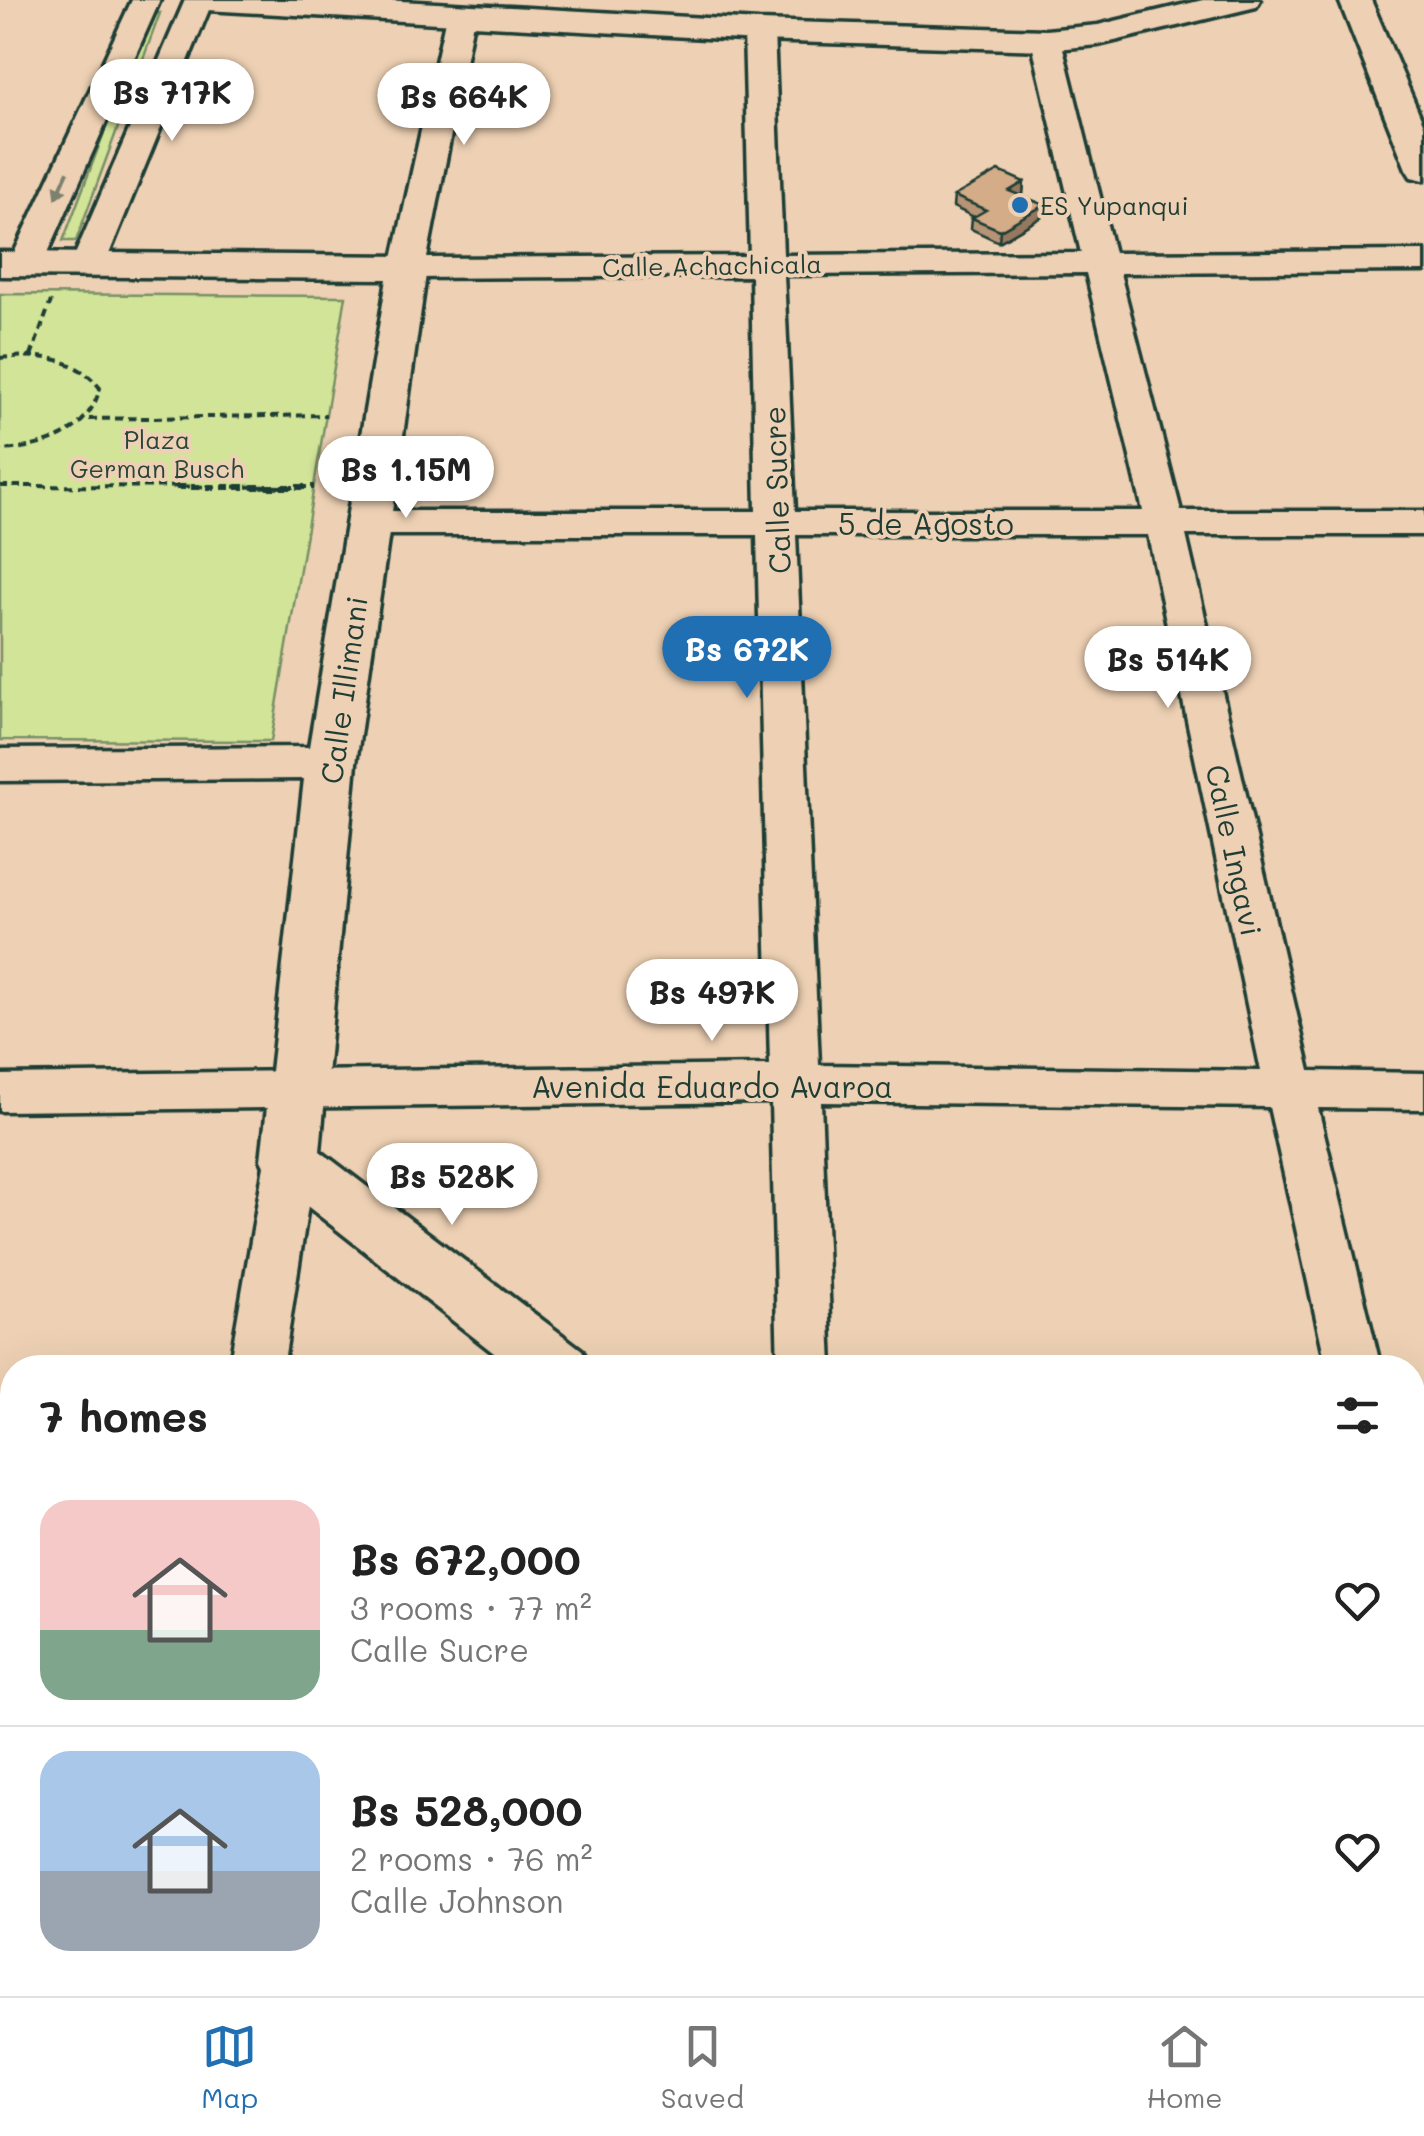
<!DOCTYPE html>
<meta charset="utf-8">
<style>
:root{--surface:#fff;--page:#f6f6f6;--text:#222;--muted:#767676;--line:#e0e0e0;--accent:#1f6fb2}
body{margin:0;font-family:Mali,sans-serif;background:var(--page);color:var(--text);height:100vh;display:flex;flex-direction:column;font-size:38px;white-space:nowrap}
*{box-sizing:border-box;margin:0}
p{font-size:32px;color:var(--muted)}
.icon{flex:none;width:55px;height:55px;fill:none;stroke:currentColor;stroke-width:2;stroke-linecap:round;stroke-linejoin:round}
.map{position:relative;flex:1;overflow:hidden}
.sheet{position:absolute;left:0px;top:1355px;width:1425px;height:642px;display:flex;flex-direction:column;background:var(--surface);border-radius:40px 40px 0 0;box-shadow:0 10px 40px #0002}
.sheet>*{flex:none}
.price{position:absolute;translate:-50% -85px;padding:0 22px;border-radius:35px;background:#fff;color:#222;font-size:32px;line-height:65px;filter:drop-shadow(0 2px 5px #0008)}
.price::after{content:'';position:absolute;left:50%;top:60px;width:30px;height:22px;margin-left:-15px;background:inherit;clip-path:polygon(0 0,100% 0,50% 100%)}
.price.on{background:var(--accent);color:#fff}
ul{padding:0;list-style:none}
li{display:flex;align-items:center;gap:30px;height:250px;padding:0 40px}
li+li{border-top:2px solid var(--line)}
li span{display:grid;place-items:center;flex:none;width:280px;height:200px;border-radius:30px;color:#555}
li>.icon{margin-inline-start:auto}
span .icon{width:120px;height:120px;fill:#fffc;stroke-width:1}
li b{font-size:42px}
h2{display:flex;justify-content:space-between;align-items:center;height:120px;padding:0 40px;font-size:42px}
.menu{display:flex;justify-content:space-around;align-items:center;height:140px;border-top:2px solid var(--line);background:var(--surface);font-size:28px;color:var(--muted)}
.menu a{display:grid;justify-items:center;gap:5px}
.menu .on{color:var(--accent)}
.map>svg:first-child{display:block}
.green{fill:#d2e498;stroke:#789066;stroke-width:2.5}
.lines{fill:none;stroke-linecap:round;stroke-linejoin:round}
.minor-casing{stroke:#1f3d34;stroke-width:7}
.tertiary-casing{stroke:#1f3d34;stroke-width:7}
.path-far1{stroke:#1f3d34;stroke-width:4;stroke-dasharray:8 5;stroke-linecap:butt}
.path{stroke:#1f3d34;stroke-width:6;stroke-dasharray:9 6;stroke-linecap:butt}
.minor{fill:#eed1b4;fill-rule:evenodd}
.tertiary{fill:#eed1b4;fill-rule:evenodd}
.wall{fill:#b79475;stroke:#1f3d34;stroke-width:2.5}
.shaded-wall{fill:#95785f;stroke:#1f3d34;stroke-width:2.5}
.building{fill:#d5ac88;stroke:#1f3d34;stroke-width:2.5}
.oneway{fill:#7c806e}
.poi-dot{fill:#1f6fb2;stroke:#eed1b4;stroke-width:4}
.labels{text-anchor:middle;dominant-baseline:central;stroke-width:8;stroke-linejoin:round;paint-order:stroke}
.far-poi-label{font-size:25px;fill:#1f3d34;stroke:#eed1b4;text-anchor:start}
.far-street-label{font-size:25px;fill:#1f3d34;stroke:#eed1b4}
.far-park-label{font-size:25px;fill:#284539;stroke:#eed1b4}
.street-label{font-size:30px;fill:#1f3d34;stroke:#eed1b4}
</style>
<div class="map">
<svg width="1424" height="1996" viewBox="0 0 1424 1996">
<rect width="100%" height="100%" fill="#eed1b4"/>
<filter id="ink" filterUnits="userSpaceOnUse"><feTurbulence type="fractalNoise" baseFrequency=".01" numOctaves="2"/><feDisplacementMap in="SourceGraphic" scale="20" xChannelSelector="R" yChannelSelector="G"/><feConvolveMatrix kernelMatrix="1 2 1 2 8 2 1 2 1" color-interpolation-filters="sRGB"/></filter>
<g filter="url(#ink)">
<!-- green -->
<path class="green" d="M160,13L76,241H63L149,14Z
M0,294L346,296L271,741L0,740Z"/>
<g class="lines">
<defs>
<path id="minor" d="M132,0H160L43,264L38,271H14L9,264Z
M185,0H213L105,264L100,271H76L71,264Z
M460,7L474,16L427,258L750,256L744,31L759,22L774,31L783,255L1081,253L1031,40L1046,31L1061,40L1114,253L1424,251V271L1120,273L1181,511H1424V535H1186L1310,1071L1424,1073V1109L1318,1108L1381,1368H1327L1269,1107L821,1102L832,1368H778L771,1102L0,1111V1075L770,1065L757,535H368L354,531L349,523L354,515L368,511H756L751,276L408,278L396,275L391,268L446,16ZM1086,273L1143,511H795L784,275ZM796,535H1148L1261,1071L819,1065Z
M290,1141L308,1146L315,1160L283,1368H229L265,1160L272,1146Z
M1412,1581L1424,1585V1681L1412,1677Z
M0,1870H12V1934H0Z
M122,1985H188L186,1996H120Z
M814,1985H880V1996H814Z"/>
<path id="tertiary" d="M190,0H383L759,21L1046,30L1098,25L1203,0H1260L1256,7L1098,45L1046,50L759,41L206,10L194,7Z
M1339,0H1371L1424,125V180L1411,177L1406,169Z
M0,252L408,256L422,260L427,268L356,763L320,1151L582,1350L591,1368H513L269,1176L261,1160L304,779L0,781V749L309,747L387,279L0,276Z
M1303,1985H1389L1394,1996H1307Z"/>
</defs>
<!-- minor casing -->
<use href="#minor" class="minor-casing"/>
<!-- tertiary casing -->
<use href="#tertiary" class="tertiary-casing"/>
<!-- path-far1 -->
<path class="path-far1" d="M31,356L51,301
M0,358C39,354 74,356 100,388C88,434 44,448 0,450
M89,419L326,415
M0,486L314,487"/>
<!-- path -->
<path class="path" d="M176,487H314"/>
<!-- minor -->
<use href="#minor" class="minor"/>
<!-- tertiary -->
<use href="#tertiary" class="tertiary"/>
</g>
<!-- wall -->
<path class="wall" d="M1024,182L1023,194L1020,195L1044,205L1042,217L999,242L971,229L972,218L974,217L953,207L954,196Z"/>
<!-- shaded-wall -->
<path class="shaded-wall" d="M1024,182L1023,194L1008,202L1009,191Z
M1044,205L1042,217L999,242L1000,230Z"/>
<!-- building -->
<path class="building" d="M999,171L1024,182L1009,191L1044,205L1000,230L972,218L986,210L954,196Z"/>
<!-- one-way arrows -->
<defs><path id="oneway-solid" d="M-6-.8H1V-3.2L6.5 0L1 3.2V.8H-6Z" transform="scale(2.5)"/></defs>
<use class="oneway" href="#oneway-solid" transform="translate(62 185) rotate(114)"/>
</g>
<!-- markers -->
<circle class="poi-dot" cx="1020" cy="205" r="10"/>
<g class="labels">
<!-- far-poi labels -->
<g class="far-poi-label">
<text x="1040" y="205">ES Yupanqui</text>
</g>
<!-- far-street labels -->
<g class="far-street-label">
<text transform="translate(712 265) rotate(-1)">Calle Achachicala</text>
</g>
<!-- far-park labels -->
<g class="far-park-label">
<text x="157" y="439">Plaza<tspan x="157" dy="29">German Busch</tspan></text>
</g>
<!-- street labels -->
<g class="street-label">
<text transform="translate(776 490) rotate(-92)">Calle Sucre</text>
<text x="926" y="523">5 de Agosto</text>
<text transform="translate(343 690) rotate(-82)">Calle Illimani</text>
<text transform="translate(1235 850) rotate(78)">Calle Ingavi</text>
<text x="712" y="1086">Avenida Eduardo Avaroa</text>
</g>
</g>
</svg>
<b class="price" style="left:172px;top:144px">Bs 717K</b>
<b class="price" style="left:464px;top:148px">Bs 664K</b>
<b class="price" style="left:406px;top:521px">Bs 1.15M</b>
<b class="price on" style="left:747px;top:701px">Bs 672K</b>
<b class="price" style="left:1168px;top:711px">Bs 514K</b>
<b class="price" style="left:712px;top:1044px">Bs 497K</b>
<b class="price" style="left:452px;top:1228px">Bs 528K</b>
<section class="sheet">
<h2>7 homes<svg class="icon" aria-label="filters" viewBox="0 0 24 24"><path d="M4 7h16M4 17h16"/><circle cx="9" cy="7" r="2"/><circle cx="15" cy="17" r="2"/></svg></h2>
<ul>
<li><span style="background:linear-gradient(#f6c9c9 65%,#7fa58c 0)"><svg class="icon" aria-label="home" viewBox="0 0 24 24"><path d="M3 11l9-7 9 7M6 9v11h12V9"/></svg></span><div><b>Bs 672,000</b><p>3 rooms · 77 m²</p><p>Calle Sucre</p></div><svg class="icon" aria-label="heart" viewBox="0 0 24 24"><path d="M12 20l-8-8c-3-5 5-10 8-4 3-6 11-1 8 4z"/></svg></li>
<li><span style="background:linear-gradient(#a9c7e8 60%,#9aa5b1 0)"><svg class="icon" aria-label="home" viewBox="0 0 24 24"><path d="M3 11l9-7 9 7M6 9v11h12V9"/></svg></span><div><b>Bs 528,000</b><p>2 rooms · 76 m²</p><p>Calle Johnson</p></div><svg class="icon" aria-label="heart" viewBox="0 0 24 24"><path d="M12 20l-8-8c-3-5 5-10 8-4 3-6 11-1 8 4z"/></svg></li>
</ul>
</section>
</div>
<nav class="menu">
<a class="on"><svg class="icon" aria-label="map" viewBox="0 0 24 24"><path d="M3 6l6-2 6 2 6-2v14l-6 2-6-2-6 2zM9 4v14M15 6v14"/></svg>Map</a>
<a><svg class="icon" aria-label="saved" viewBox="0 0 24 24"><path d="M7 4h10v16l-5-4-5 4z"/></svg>Saved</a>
<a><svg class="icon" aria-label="home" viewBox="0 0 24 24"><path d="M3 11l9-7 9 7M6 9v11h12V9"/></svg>Home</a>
</nav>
